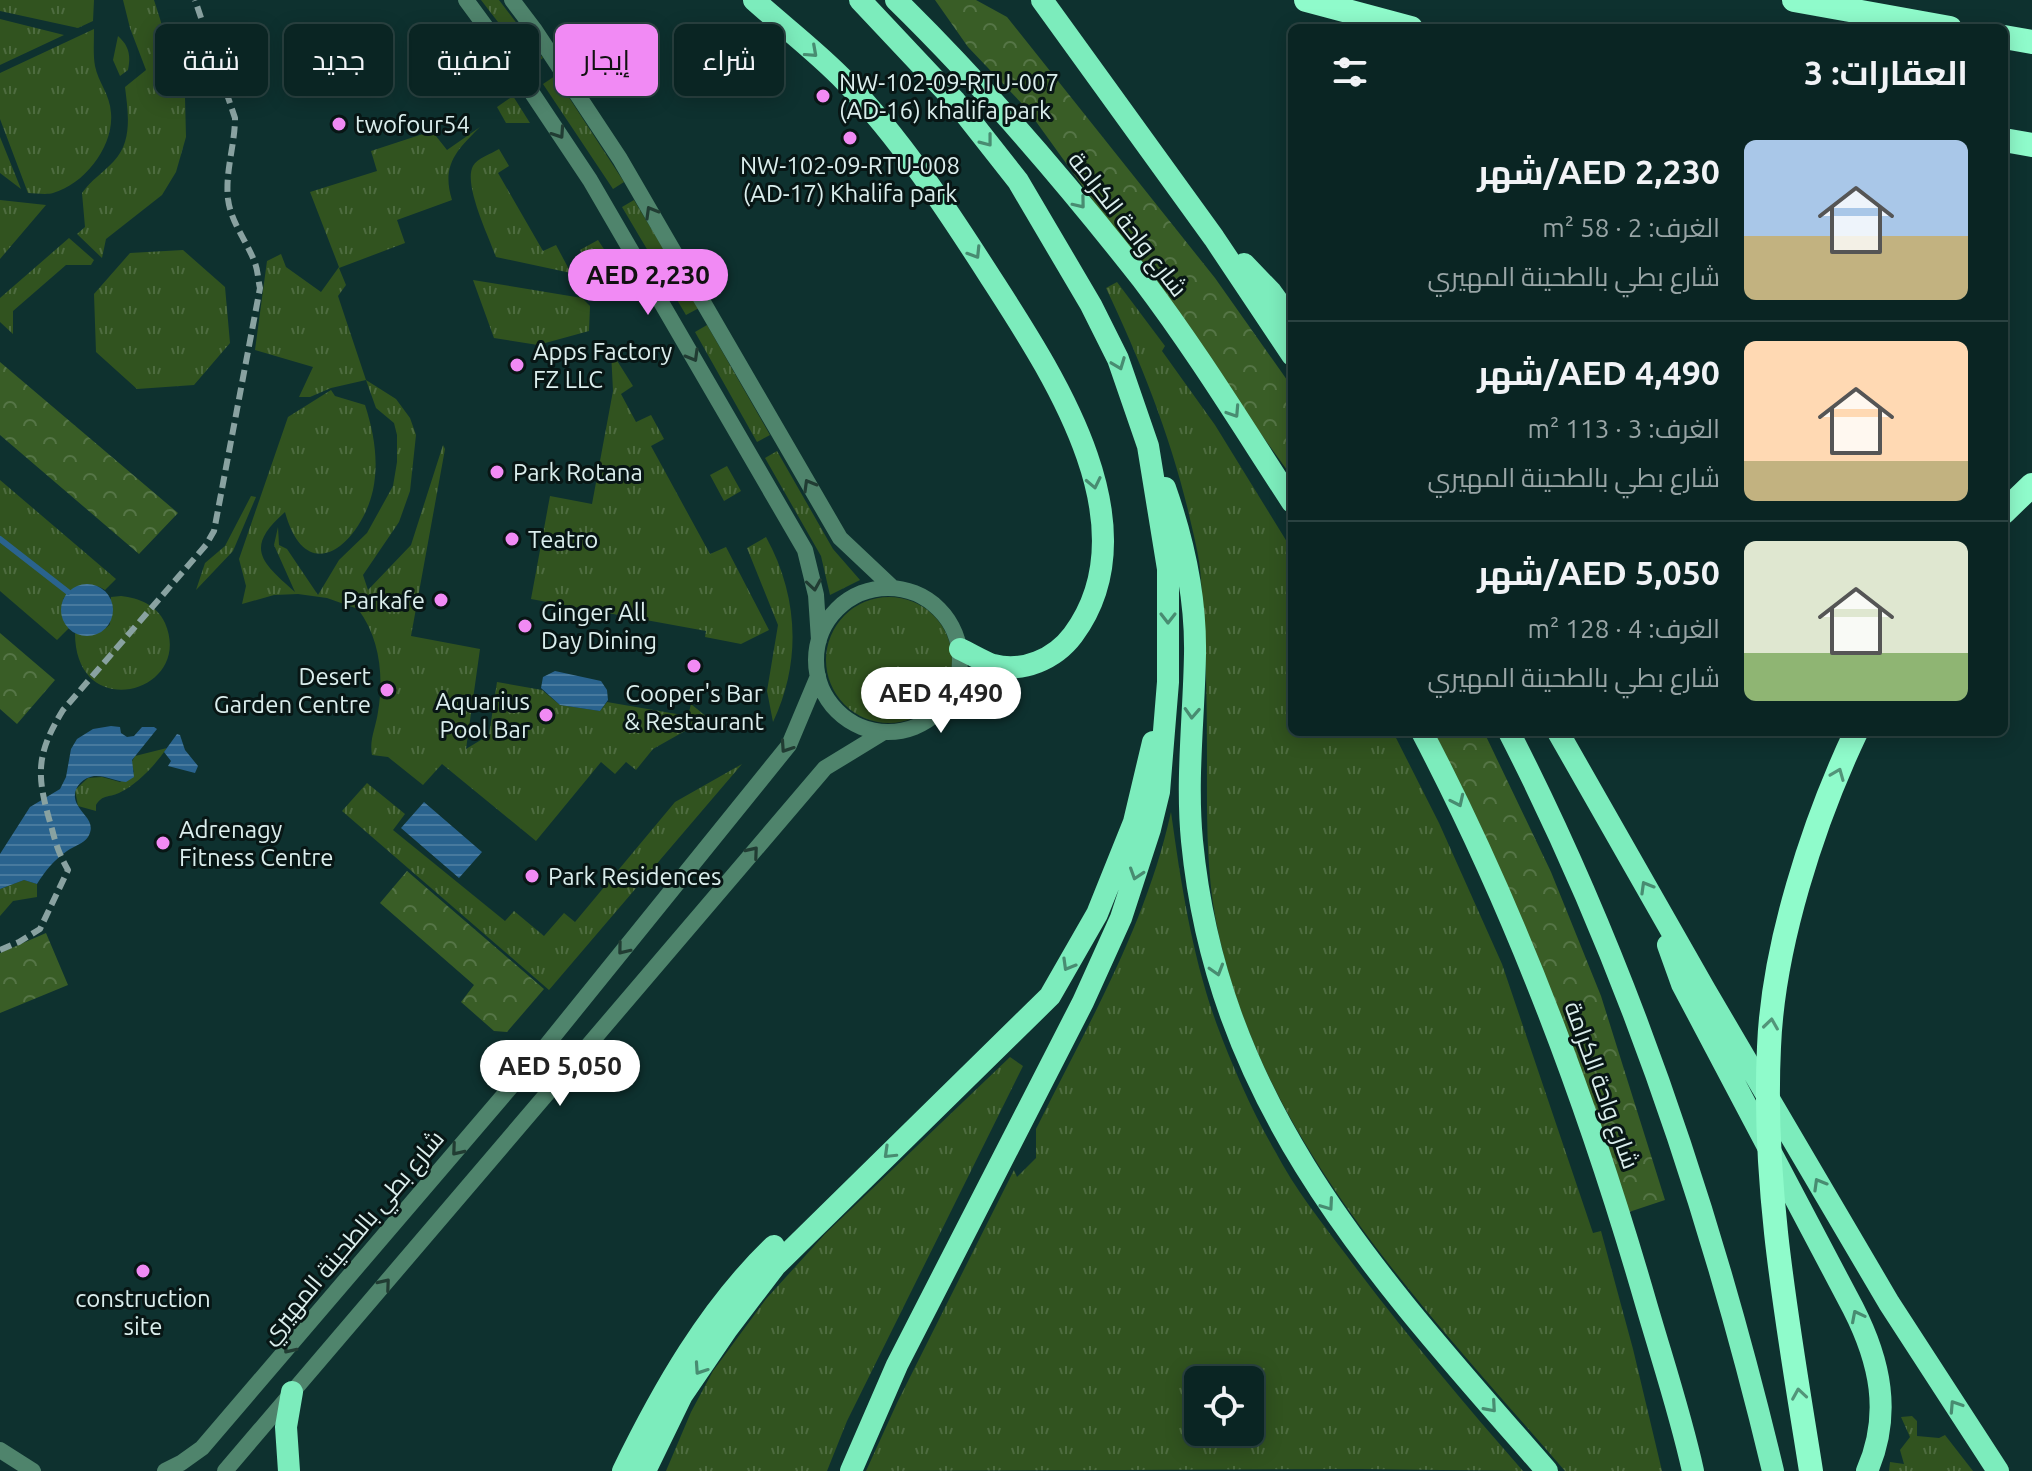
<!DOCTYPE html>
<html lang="ar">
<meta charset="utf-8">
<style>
:root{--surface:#0a2523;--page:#132d2b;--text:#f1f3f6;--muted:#99a5a6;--line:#2a4241;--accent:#f18af4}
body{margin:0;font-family:Ubuntu,Cairo,sans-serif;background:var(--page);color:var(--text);direction:rtl;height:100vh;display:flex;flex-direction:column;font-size:30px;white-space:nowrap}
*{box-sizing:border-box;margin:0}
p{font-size:26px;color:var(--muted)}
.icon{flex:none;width:44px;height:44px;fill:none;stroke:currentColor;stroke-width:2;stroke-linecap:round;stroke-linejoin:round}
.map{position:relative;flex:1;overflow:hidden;direction:ltr}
.sheet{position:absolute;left:1288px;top:24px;width:720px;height:712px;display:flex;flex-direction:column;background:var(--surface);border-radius:12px;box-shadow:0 4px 20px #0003,0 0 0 2px var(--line);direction:rtl}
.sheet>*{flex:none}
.banner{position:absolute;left:24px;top:24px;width:760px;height:72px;direction:rtl;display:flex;gap:16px}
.fabs{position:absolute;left:1184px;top:1366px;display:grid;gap:16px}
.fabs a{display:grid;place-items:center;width:80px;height:80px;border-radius:12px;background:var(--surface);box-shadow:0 4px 20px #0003,0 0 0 2px var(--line);font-size:40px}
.price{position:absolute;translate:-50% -68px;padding:0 18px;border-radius:28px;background:#fff;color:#222;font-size:26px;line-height:52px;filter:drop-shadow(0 2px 4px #0008)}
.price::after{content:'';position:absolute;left:50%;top:48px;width:24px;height:18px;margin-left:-12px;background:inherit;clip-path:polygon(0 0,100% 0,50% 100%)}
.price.on{background:var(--accent);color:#111}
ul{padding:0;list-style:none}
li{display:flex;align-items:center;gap:24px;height:200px;padding:0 40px}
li+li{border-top:2px solid var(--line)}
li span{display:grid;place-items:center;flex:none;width:224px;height:160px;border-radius:12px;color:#555}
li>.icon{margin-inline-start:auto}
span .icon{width:96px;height:96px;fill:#fffc;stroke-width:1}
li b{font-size:34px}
h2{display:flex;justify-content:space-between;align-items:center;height:96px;padding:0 40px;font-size:34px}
.chip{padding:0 28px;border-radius:12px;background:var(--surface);box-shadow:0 4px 20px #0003,0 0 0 2px var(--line);font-size:28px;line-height:72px}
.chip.on{background:var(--accent);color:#111}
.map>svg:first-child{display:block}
.grass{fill:url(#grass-tufts);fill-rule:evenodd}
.forest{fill:url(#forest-crowns)}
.water{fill:url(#water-rules)}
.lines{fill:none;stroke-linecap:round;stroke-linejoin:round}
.stream{stroke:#2a638e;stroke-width:6}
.tertiary{stroke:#4f846c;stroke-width:16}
.trunk{stroke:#7cecbc;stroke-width:22}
.motorway{stroke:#8ffbcb;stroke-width:24}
.rail{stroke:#89a2a1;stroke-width:6;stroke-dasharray:12 6;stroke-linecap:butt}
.motorway-bridge{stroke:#8ffbcb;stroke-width:24}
.oneway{stroke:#488c71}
.oneway2{stroke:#213c33}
.oneway3{stroke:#529479}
.poi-dot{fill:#f18af4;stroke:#081615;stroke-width:3}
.labels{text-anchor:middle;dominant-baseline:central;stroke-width:6;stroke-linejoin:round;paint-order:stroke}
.poi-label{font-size:24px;fill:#dbeeed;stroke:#081615;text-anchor:start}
.street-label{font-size:24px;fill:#dbeeed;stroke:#081615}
</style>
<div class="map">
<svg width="2032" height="1471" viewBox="0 0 2032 1471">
<defs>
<pattern id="grass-tufts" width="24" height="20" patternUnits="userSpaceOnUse" patternTransform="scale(2)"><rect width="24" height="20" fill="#31531f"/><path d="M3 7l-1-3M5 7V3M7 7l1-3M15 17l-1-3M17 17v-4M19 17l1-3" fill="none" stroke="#4e6c40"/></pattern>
<pattern id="forest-crowns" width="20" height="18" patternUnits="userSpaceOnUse" patternTransform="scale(2)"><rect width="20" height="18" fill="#395d26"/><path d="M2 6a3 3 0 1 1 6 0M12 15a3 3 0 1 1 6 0" fill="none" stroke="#557546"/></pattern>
<pattern id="water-rules" width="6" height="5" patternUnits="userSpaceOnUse" patternTransform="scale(2)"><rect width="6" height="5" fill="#2a638e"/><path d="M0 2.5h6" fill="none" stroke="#487a9e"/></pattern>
</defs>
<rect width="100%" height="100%" fill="#0e312f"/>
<!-- grass -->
<path class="grass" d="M0,0H94L93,21L78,28L0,11Z
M114,0H154L185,98L186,137L176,172L162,195L106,239L102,258L77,234L85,227L82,193C91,180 103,173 114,161C133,141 128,112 125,87L146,70L130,28L123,0Z
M481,0H499L543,58L532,66Z
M0,19L64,35L0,65Z
M94,29C94,41 93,55 95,66C98,82 110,94 111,113C114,146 85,184 53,193C46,195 35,193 28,193L0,119V73Z
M118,36C129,46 131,55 128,70L120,76L113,60Z
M555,76L624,182L613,189L543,84Z
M513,96L530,123H506L497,107Z
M480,127C457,150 441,165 452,200L397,220L405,243L339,268L346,285L338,296L366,380L396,399L410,418L416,435L410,491L399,522L363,575L368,590L411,545L443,445L445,449L411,636L480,649L466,749L489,735L497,682L542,690L560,705L600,711L607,702L688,716L691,704L708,718L653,749L636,770L626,762L615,774L601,762L536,841L442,764L423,785L388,757L372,755C369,740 376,727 378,712C384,677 380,638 358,609L327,598L298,594L274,595L242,604L246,586L239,559L288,417L331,390L335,396L365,405C374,433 379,461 373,490C361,543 307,591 285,512C244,548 261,562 295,592L274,545L278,527L279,545L287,549L318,595L339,560L367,533L393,486L397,462V435L394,423L376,408L366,380L331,388L310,397H299L313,367L255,350L267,261L281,254L286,267L321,292L339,267L310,192L377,171L371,151L432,131L447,150Z
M0,137L21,189L0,173Z
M499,149L509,166L498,173L543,251L556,245L571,273L496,257C489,237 463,184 473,166C477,158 491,154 499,149Z
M0,200L46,205L0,259Z
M634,200L699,308L686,315L622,207Z
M69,238L94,260L91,265H66L13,311V334L0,322V298Z
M598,240L615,266L610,269L589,267L580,250Z
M183,250L225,287L230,343L194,385L137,389L96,352L94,294L130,253Z
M473,280L582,298L590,306L589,331L538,345L494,338Z
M1117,282L1165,346L1162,351L1215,425L1292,550V732H1393L1439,823L1502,964L1593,1233L1601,1231L1633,1349L1662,1471H1565C1423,1307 1256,1137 1215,916C1206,863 1207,812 1207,758C1207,699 1206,640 1201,581C1200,557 1193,533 1188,510C1169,432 1140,360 1106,288Z
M707,325L770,435L757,442L695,332Z
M611,351L633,386L621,394L636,422L651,415L664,439L651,446L710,554L726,547L769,630L741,644L705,637L706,631L531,599L550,496L592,504L613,391Z
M777,451L833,549L860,580L830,595L821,556L765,458Z
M727,466L741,491L724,501L710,475Z
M0,480L116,579L105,590C87,579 78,587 63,599L62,616L69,628L57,640L0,591Z
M251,496L256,497L233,551L196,590L205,563L225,546Z
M766,537C798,595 802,661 773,722L767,691L778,625L747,548Z
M121,596C139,598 157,605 165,623C195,693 75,725 75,633C89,637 100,635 110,624L111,597Z
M826 660a63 63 0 1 1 126 0a63 63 0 1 1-126 0Z
M167,748C155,765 138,784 119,793C108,798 103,794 96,805V811L78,806L75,790L88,778L102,777L120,782L134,772L131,763L135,756Z
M742,764L549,990L342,811L367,783L405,814L393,830L505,921L514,911L544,936L564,913L575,922L675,802Z
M1171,812C1181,884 1192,956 1217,1025C1233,1068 1252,1111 1275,1151C1295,1189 1321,1222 1347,1256C1402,1330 1462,1401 1523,1471L1361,1469L866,1471L897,1403L1014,1170L1017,1177L1036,1158V1129C1087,1026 1146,926 1171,812ZM1198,1380H1250V1432H1198Z
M24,880L37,884V897L13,901L0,916V889Z
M1010,1057L1023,1066L847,1421L827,1471H666L691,1412L713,1371L766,1299L825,1234Z
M1912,1416L1917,1421V1436L1939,1438L1945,1435L1973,1471H1889L1890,1462L1904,1464L1900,1450L1910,1437L1901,1417Z"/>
<!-- forest -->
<path class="forest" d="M935,0H976L1007,17L1215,278L1292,387V477L1027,109L968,47Z
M0,362L178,513L139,554L0,435Z
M0,633L55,680L17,724L0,709Z
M1427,732H1484L1551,872L1601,996L1665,1200L1617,1216L1521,927Z
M407,871L544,989L507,1032L494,1031L461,1002L474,985L380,903Z
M46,933L68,985L0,1013V953Z"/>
<!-- water -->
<path class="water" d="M61 610a26 26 0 1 1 52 0a26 26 0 1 1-52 0Z
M555,671L601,681L607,690L608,700L600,711L560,705L541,688L543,677Z
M111,726L120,727L121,733L127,737L134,736L142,727H154L157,729L132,760L134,777L126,782C115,781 105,775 94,776C81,778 70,791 77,804C82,815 97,822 88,837C83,844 74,846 67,851C54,860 45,871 37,884L24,880L0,889V854L30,807L60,789L66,777L71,749L77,739L93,729Z
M177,734L180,735L185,750L198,766L195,773L168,766L171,761L164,752Z
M424,802L482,852L459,878L401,828Z"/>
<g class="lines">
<!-- stream -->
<path class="stream" d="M0,539L68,592"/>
<!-- tertiary -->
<path class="tertiary" d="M466,0L508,57L590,180L805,550L816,595L819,640
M512,0L534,29L620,159L840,538L893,588
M816 660a72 72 0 1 1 144 0a72 72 0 1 1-144 0Z
M0,1450L33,1471
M165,1471L181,1463L202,1448L545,1047L789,745L818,676
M225,1471L825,768L884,732"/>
<!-- trunk -->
<path class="trunk" d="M754,0C784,27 817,52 845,81C900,138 946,208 989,275C1050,370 1155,524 1073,635C1055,659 1023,673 993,665C982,661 971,654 960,649
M896,0C985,87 1065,181 1142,279C1196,350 1243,427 1292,502
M1042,0L1214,238L1292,355
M1244,264L1271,292L1292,321
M1165,488C1184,542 1196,597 1195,654C1194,716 1186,779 1192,841C1218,1109 1379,1278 1547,1471
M1422,732C1518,915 1590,1109 1647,1307C1663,1362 1681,1416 1693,1471
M1509,732C1629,966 1712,1216 1773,1471
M1558,732L1705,990L1889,1303L1998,1471
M1668,945L1682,984L1853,1308C1880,1361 1892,1414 1867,1471
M289,1471L286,1427L292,1392
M623,1471C662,1391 709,1308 774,1246
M645,1471L682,1395L727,1329L775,1266L1050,996L1097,914L1134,822L1153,742
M851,1471L897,1365L1083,1002L1121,918L1150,829L1159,792L1168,682V569L1148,446L1118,359L1091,305L1018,181L955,101L860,0"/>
<!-- motorway -->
<path class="motorway" d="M1306,0L1411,28
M1794,0L1950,28
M2004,37L2032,42
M2004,140L2032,145
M2004,512L2032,485"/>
<!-- rail -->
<path class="rail" d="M0,950L19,942L40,929L68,870C60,856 56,845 52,829C37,778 34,757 63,710L206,545L214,531L260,288C258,280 258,271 255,263C247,241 231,223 228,199C225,171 235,145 235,118L195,0"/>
<!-- motorway-bridge -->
<path class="motorway-bridge" d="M1811,1471C1789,1331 1762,1189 1769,1047C1773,946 1813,823 1856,732"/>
</g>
<!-- one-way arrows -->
<defs><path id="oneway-chevron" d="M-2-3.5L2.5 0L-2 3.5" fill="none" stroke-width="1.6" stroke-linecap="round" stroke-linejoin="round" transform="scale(2)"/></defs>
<g class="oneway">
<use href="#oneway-chevron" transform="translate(812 52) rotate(42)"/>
<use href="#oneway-chevron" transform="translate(987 141) rotate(52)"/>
<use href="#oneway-chevron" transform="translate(1080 203) rotate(51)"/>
<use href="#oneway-chevron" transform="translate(975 253) rotate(58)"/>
<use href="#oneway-chevron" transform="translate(1119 364) rotate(69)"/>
<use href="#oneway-chevron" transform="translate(1234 412) rotate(57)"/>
<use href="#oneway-chevron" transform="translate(1094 483) rotate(78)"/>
<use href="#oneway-chevron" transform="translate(1168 618) rotate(90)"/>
<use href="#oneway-chevron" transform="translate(1192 713) rotate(93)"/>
<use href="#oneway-chevron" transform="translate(1458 801) rotate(65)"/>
<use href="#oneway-chevron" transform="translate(1136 874) rotate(108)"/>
<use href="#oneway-chevron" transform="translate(1646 887) rotate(-120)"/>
<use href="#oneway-chevron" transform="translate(1068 965) rotate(120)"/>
<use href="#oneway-chevron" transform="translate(1217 970) rotate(73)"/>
<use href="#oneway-chevron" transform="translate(889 1153) rotate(136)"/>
<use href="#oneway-chevron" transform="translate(1819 1184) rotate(-120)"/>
<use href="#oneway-chevron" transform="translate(1328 1205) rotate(55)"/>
<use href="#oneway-chevron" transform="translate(1857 1316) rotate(-117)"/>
<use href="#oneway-chevron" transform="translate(700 1369) rotate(124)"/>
<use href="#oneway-chevron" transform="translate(1955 1406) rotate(-123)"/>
<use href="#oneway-chevron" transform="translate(1491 1407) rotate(49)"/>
</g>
<g class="oneway2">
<use href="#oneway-chevron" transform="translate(559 133) rotate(56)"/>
<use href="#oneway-chevron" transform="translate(651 212) rotate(-120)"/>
<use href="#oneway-chevron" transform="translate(693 356) rotate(60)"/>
<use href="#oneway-chevron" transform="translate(809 485) rotate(-120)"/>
<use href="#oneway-chevron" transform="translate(814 585) rotate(81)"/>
<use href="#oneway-chevron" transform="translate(786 747) rotate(124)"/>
<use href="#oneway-chevron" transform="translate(753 852) rotate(-50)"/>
<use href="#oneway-chevron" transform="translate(623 949) rotate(129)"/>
<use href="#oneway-chevron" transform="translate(457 1150) rotate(130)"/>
<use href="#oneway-chevron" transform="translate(385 1284) rotate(-50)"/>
<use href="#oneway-chevron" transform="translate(289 1348) rotate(130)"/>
</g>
<g class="oneway3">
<use href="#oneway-chevron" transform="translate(1838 774) rotate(-68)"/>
<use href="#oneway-chevron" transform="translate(1771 1024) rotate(-82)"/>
<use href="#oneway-chevron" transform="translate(1799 1394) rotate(-99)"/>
</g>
<!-- markers -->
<g class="poi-dot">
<circle cx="823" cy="96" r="8"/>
<circle cx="339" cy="124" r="8"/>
<circle cx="850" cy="138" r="8"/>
<circle cx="517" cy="365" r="8"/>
<circle cx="497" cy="472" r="8"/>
<circle cx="512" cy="539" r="8"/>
<circle cx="441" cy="600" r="8"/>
<circle cx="525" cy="626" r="8"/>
<circle cx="694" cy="666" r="8"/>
<circle cx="387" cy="690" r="8"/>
<circle cx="546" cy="715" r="8"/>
<circle cx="163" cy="843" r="8"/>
<circle cx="532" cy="876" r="8"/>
<circle cx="143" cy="1271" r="8"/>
</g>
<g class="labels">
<!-- poi labels -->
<g class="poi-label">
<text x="839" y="82">NW-102-09-RTU-007<tspan x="839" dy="28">(AD-16) khalifa park</tspan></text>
<text x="355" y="124">twofour54</text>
<text x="850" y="165" text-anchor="middle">NW-102-09-RTU-008<tspan x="850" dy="28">(AD-17) Khalifa park</tspan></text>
<text x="533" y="351">Apps Factory<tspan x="533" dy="28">FZ LLC</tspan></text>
<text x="513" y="472">Park Rotana</text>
<text x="528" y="539">Teatro</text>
<text x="425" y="600" text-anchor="end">Parkafe</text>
<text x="541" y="612">Ginger All<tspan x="541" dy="28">Day Dining</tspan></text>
<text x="371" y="676" text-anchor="end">Desert<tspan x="371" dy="28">Garden Centre</tspan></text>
<text x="694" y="693" text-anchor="middle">Cooper's Bar<tspan x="694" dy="28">&amp; Restaurant</tspan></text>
<text x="530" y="701" text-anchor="end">Aquarius<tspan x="530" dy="28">Pool Bar</tspan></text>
<text x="179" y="829">Adrenagy<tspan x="179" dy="28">Fitness Centre</tspan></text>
<text x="548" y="876">Park Residences</text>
<text x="143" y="1298" text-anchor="middle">construction<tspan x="143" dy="28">site</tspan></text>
</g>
<!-- street labels -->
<g class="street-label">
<text transform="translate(1128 224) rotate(52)">شارع واحة الكرامة</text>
<text transform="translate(1602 1085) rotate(70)">شارع واحة الكرامة</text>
<text transform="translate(352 1237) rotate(-50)">شارع بطي بالطحينة المهيري</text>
</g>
</g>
</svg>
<div class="fabs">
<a><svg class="icon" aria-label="locate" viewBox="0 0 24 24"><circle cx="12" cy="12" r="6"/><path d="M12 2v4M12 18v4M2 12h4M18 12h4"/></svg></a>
</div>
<b class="price on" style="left:648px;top:317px">AED 2,230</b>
<b class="price" style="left:941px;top:735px">AED 4,490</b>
<b class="price" style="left:560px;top:1108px">AED 5,050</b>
<div class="banner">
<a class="chip">شراء</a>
<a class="chip on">إيجار</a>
<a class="chip">تصفية</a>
<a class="chip">جديد</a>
<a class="chip">شقة</a>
</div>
<section class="sheet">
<h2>العقارات: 3<svg class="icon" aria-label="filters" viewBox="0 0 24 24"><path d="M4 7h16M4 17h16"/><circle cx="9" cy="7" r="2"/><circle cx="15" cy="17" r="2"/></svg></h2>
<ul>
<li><span style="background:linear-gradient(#a9c7e8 60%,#c2b280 0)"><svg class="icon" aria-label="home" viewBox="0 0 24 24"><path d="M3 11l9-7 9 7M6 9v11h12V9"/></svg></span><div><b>AED 2,230/شهر</b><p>الغرف: 2 · 58 m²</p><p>شارع بطي بالطحينة المهيري</p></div></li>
<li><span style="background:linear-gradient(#ffd9b3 75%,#c2b280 0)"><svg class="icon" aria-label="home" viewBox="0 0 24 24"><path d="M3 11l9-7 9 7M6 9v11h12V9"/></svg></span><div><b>AED 4,490/شهر</b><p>الغرف: 3 · 113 m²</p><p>شارع بطي بالطحينة المهيري</p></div></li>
<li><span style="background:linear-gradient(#dfe7d0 70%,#8fb573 0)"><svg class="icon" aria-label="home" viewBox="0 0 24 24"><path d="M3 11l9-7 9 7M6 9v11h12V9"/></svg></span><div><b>AED 5,050/شهر</b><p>الغرف: 4 · 128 m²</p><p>شارع بطي بالطحينة المهيري</p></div></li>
</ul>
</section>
</div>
